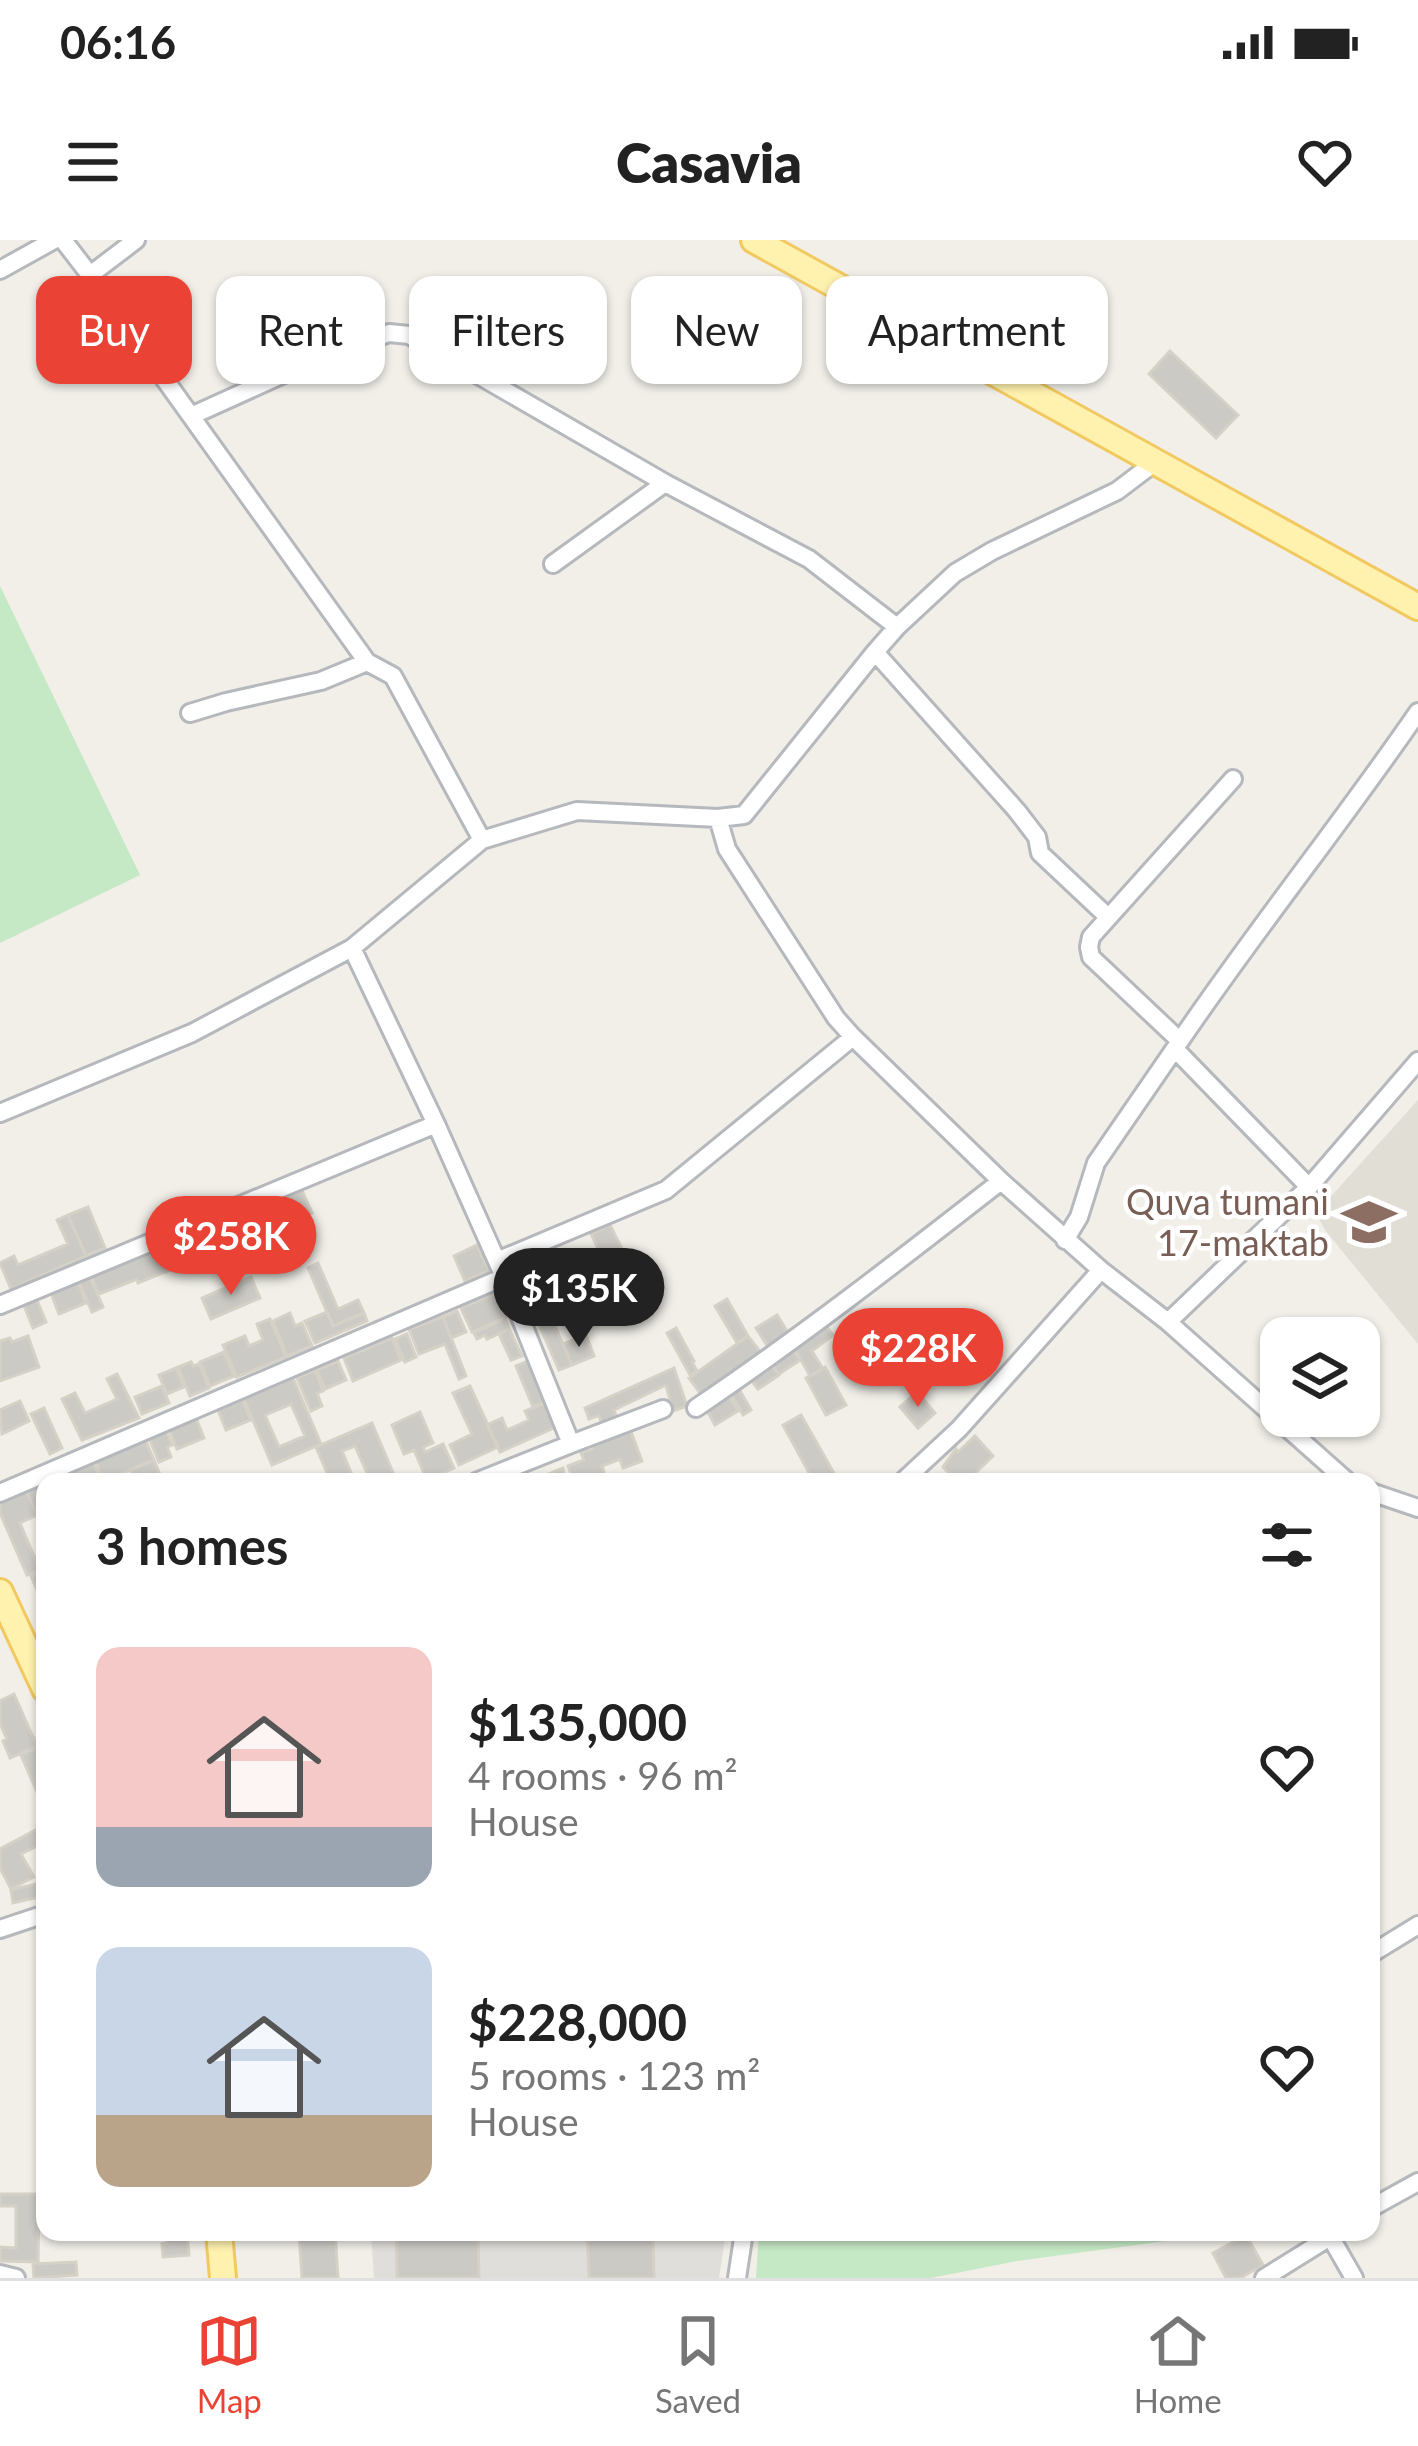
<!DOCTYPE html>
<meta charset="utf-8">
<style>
:root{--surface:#fff;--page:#f2f2f2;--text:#222;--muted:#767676;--line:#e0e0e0;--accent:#ea4335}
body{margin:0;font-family:Lato,sans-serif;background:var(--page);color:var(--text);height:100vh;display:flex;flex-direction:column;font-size:45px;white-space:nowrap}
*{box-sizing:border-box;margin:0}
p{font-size:39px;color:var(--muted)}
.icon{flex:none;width:66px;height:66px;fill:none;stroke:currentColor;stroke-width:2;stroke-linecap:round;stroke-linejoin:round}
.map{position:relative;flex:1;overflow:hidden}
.side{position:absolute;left:36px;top:1233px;width:1344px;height:768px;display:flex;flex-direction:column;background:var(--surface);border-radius:24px;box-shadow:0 3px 9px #0004}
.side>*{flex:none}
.hud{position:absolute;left:36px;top:36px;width:1347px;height:108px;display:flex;gap:24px}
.tools{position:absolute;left:1260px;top:1077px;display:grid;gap:24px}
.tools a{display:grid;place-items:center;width:120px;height:120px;border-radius:24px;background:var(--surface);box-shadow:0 3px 9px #0004;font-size:60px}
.price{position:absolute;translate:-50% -102px;padding:0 27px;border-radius:42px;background:var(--accent);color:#fff;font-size:39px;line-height:78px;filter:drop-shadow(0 3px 6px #0008)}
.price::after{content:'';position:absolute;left:50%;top:72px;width:36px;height:27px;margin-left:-18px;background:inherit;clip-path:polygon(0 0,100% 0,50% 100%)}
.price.on{background:#222;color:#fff}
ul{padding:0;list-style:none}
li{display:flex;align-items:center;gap:36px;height:300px;padding:0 60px}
li span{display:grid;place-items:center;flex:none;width:336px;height:240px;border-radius:24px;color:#555}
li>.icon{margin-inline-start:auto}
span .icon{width:144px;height:144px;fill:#fffc;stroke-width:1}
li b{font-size:51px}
h2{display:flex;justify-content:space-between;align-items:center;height:144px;padding:0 60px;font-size:51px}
.tag{padding:0 42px;border-radius:24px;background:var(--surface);box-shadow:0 3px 9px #0004;font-size:42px;line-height:108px}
.tag.on{background:var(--accent);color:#fff}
.status{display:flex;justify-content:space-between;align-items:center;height:84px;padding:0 60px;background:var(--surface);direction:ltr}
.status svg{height:33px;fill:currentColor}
header{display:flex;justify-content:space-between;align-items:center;height:156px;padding:0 60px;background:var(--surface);font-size:54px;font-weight:800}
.menu{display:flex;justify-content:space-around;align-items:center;height:168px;border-top:3px solid var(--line);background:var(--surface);font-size:33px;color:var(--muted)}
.menu a{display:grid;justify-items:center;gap:6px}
.menu .on{color:var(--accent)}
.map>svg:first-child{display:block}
.industrial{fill:#e0deda}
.education{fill:#e1ded6}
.green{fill:#c5e8c5}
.building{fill:#cccac5;stroke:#d6d1c6;stroke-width:3;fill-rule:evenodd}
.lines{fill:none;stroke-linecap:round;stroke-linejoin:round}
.minor-casing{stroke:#b5b8bc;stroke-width:22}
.primary-casing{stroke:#f2c960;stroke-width:30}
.minor{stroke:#fff;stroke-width:16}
.primary{stroke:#fff2af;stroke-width:24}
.labels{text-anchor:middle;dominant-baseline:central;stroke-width:9;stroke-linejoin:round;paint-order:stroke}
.education-label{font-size:36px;fill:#785e54;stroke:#fff;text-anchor:end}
</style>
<div class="status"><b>06:16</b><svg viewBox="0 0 49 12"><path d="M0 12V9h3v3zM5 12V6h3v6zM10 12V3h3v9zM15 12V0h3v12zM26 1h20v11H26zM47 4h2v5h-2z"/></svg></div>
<header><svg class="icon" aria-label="menu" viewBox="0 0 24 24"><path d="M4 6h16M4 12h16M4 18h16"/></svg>Casavia<svg class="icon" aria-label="heart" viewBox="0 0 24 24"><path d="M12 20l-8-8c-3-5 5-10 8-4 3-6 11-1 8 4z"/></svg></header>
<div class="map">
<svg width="1418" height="2038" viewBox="0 0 1418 2038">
<rect width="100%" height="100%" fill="#f1efe8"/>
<!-- industrial -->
<path class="industrial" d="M371,1992H726L719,2038H374Z"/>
<!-- education -->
<path class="education" d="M1418,860V1104L1325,990L1316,973Z"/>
<!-- green -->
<path class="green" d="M0,346L140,635L0,703Z
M759,1992H1233L1017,2021L931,2038H756Z"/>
<!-- building -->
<path class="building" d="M1170,111L1238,175L1216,198L1149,134Z
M301,948L312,973L282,985L272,960Z
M272,961L283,986L257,997L246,971Z
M88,967L105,1008L86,1016L68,975Z
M247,972L254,991L238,997L230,979Z
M68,975L86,1016L11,1049L0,1023L14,1016L18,1025L68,1004L57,980Z
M226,981L240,1014L227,1020L220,1001L197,1011L202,1022L186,1028L175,1001Z
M610,985L632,1029L612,1038L591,994Z
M175,1001L185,1024L138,1043L137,1039L99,1054L91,1036Z
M477,1005L489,1031L465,1041L454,1016Z
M569,1010L582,1038L607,1027L612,1038L579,1054L561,1015Z
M318,1023L338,1069L358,1060L364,1073L333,1086L308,1028Z
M532,1032L539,1047L526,1053L519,1038Z
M89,1035L103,1067L92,1072L78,1040Z
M251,1037L260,1058L211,1079L202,1058Z
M78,1042L86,1063L59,1074L51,1053Z
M496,1053L506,1077L472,1092L461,1068Z
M36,1058L46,1082L33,1088L23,1063Z
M727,1059L748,1096L737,1103L715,1066Z
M567,1063L573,1074L554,1084L546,1075Z
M457,1071L466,1092L451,1098L443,1077Z
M327,1072L333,1086L364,1073L367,1081L315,1103L305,1081Z
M290,1073L295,1086L302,1083L312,1106L287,1116L273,1081Z
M546,1075L554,1084L572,1125L559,1130L537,1080Z
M777,1075L789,1094L768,1107L756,1088Z
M443,1077L466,1136L459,1139L445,1104L419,1114L409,1089Z
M270,1079L286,1117L237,1137L223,1105L245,1096L249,1106L263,1100L257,1084Z
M505,1079L509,1089L487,1099L485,1095L477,1099L474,1093Z
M826,1086L833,1095L812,1111L823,1129L810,1136L795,1109Z
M676,1088L694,1121L692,1122L697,1131L690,1135L667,1093Z
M509,1089L522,1116L511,1120L499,1094Z
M407,1094L416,1117L405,1122L395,1099Z
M586,1095L594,1116L572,1125L563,1104Z
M28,1096L39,1127L0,1141V1101L10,1098L12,1102Z
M748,1096L762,1114L703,1157L689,1138Z
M392,1098L401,1120L353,1141L344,1118Z
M794,1111L800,1120L779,1134L772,1125Z
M224,1112L234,1136L210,1146L200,1122Z
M338,1121L346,1140L325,1149L317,1130Z
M528,1121L545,1162L533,1167L516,1126Z
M191,1122L193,1126L199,1124L209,1148L190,1156L178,1127Z
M772,1125L779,1135L758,1149L751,1140Z
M825,1127L846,1165L826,1175L806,1138Z
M176,1128L184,1147L167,1154L159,1135Z
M674,1128L687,1166L667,1173L663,1162L670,1160L666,1145L614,1170L618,1182L603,1187L599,1175L589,1179L585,1168Z
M315,1130L323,1151L317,1153L322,1166L311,1171L297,1138Z
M117,1134L139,1178L82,1200L62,1159L75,1153L85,1173L117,1159L107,1139Z
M293,1138L321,1204L272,1225L244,1159ZM291,1164L305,1196L279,1207L265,1175Z
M162,1146L169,1163L142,1174L135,1157Z
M470,1146L498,1207L459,1225L450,1205L472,1194L453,1153Z
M739,1149L751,1170L743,1175L731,1154Z
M917,1152L935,1173L918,1188L900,1167Z
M727,1154L738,1171L715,1185L705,1167Z
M242,1160L251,1180L226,1190L218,1170Z
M20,1161L29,1181L2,1194L0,1170Z
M545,1163L556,1187L500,1212L487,1185L502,1178L507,1190L529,1180L525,1171Z
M44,1168L62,1208L50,1214L31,1174Z
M420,1172L433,1203L423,1207L425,1212L443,1204L454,1228L427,1240L414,1210L404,1214L392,1185Z
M801,1175L839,1242H809L813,1240L783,1185Z
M196,1178L204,1198L177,1209L169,1189Z
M372,1183L397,1242H366L370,1240L355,1206L342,1211L355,1242H331L316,1207Z
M630,1189L642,1221L623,1228L620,1219L602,1226L606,1238L596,1242H574L568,1226L584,1220L581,1213L593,1209L591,1204Z
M166,1191L172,1205L167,1207L171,1217L159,1222L149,1198Z
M975,1196L993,1216L966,1242H957L943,1227L956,1209L958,1212Z
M145,1199L154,1220L103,1241L95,1220Z
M154,1220L163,1242H151L148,1234L134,1239L130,1230Z
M93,1221L102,1242H49L48,1240Z
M563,1228L566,1242H529Z
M48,1240L45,1242V1266L35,1270L26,1250Z
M26,1250L37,1275L20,1283L36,1321L45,1317V1328L27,1335L0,1273V1261Z
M42,1332L45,1337V1368L31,1336Z
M14,1454L37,1506L10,1518L3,1501L7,1499L0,1484V1461Z
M39,1507L45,1520V1548L37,1552L21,1515Z
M45,1585V1602L21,1614L34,1637L11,1649L0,1628V1609Z
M36,1644L39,1657L13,1663L11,1650Z
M0,1954H39L38,2022L0,2021V2007L16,2008V1966H0Z
M166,1992H187L189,2015L163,2017L162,2004L167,2003Z
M299,1992H335L338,2038H302Z
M396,1992H478L479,2038H397Z
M587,1992H653L654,2038H589Z
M1246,1995L1263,2025L1240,2038H1226L1213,2013Z
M76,2022L77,2035L34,2038L33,2024Z"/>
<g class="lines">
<defs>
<path id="minor" d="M63,0L90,35
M136,0L90,35L367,422L393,436L482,600
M0,30L54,0
M191,176L328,114L389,93L409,95L665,243L809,319L897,387
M553,324L665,243
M875,412L1017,571L1037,597L1040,613L1108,677
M190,473L226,462L321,441L367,422
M1233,539L1091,697L1089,707L1091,717L1180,801C1256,689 1341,584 1418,472
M718,578L727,609L836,778L853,797L1001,941L1101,1030
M352,708L436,884L504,1037L571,1204L476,1242
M1176,810L1309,947
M0,873L192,793L352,708L482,600L577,571L718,578L744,575L875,412L897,387L955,333L992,311L1117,251L1154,223
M1065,1000L1079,977L1096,923L1180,801
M497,1021L666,950L853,797
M0,1065L436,884
M1168,1082L1309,947L1418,821
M696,1168C801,1097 901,1019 1001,941
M571,1204L663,1169
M902,1242L959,1189L1101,1030L1168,1082L1348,1242
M1371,1252L1418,1268
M0,1253L504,1037
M0,1689L45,1674
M1371,1714L1418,1685
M1371,1968L1418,1942
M1331,1998L1354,2038
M0,2034L16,2038
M737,2038L744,1992
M1264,2038L1338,1992"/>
<path id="primary" d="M754,0L1418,367
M0,1352L45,1449
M219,1992L223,2038"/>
</defs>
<!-- minor casing -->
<use href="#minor" class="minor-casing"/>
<!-- primary casing -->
<use href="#primary" class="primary-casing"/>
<!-- minor -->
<use href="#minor" class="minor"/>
<!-- primary -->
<use href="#primary" class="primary"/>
</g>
<!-- icons -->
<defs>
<symbol id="school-bare" viewBox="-9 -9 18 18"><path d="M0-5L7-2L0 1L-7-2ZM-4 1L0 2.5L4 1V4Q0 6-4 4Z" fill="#8d6e63" stroke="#fff" stroke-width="2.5" paint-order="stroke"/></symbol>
</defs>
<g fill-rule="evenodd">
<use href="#school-bare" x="1331" y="944" width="76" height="76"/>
</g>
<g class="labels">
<!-- education labels -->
<g class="education-label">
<text x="1329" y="961">Quva tumani<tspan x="1329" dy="41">17-maktab</tspan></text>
</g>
</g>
</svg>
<div class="tools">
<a><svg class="icon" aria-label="layers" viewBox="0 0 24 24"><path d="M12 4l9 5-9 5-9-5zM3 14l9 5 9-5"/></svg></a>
</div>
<b class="price" style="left:231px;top:1058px">$258K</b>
<b class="price on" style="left:579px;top:1110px">$135K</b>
<b class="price" style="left:918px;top:1170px">$228K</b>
<div class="hud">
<a class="tag on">Buy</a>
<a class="tag">Rent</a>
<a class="tag">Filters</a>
<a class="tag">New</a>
<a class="tag">Apartment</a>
</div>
<section class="side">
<h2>3 homes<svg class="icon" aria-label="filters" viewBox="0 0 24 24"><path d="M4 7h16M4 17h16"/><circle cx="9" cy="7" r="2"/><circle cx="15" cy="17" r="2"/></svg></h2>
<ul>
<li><span style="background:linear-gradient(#f6c9c9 75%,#9aa5b1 0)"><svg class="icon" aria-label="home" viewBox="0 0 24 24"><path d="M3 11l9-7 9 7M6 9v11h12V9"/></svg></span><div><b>$135,000</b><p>4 rooms · 96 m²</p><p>House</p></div><svg class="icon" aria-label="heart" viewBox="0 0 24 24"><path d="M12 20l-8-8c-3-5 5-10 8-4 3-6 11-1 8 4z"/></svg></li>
<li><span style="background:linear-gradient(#c9d6e8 70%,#b9a48a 0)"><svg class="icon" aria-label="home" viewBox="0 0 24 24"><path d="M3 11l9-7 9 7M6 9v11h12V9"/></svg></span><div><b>$228,000</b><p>5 rooms · 123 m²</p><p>House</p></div><svg class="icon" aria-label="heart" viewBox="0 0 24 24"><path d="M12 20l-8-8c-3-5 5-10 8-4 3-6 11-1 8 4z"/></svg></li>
</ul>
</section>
</div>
<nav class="menu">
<a class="on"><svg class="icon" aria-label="map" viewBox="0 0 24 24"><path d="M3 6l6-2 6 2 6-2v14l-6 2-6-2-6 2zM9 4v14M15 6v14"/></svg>Map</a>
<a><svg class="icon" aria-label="saved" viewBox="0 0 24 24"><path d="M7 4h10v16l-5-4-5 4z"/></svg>Saved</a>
<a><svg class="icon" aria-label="home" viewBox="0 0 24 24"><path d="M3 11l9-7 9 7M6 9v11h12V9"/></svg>Home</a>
</nav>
